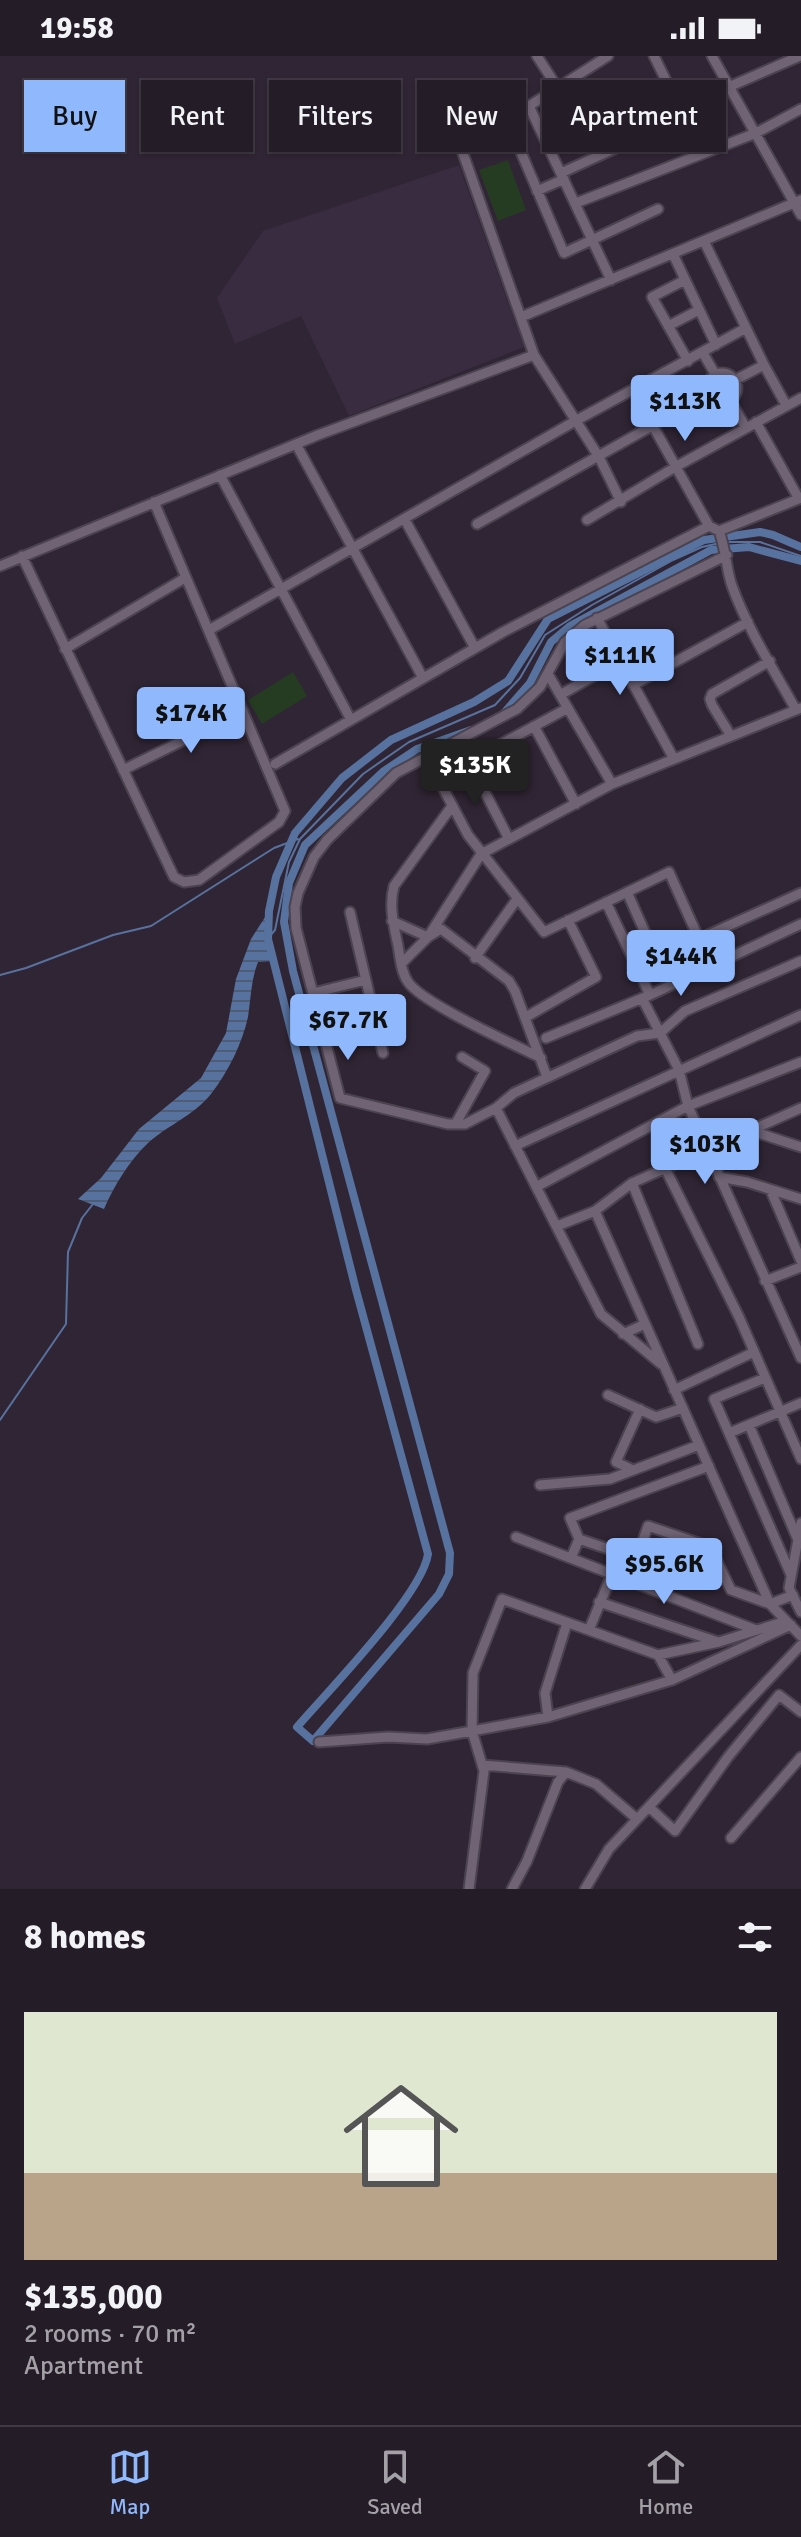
<!DOCTYPE html>
<meta charset="utf-8">
<style>
:root{--surface:#241c27;--page:#302933;--text:#f1f3f6;--muted:#a3a1a7;--line:#413a44;--accent:#8fb8fd}
body{margin:0;font-family:Signika,sans-serif;background:var(--page);color:var(--text);height:100vh;display:flex;flex-direction:column;font-size:30px;white-space:nowrap}
*{box-sizing:border-box;margin:0}
p{font-size:26px;color:var(--muted)}
.icon{flex:none;width:44px;height:44px;fill:none;stroke:currentColor;stroke-width:2;stroke-linecap:round;stroke-linejoin:round}
.map{position:relative;height:1833px;overflow:hidden}
.details{display:flex;flex-direction:column;background:var(--surface);flex:1}
.details>*{flex:none}
.banner{position:absolute;left:24px;top:24px;width:754px;height:72px;display:flex;gap:16px}
.price{position:absolute;translate:-50% -68px;padding:0 18px;border-radius:8px;background:var(--accent);color:#111;font-size:26px;line-height:52px;filter:drop-shadow(0 2px 4px #0008)}
.price::after{content:'';position:absolute;left:50%;top:48px;width:24px;height:18px;margin-left:-12px;background:inherit;clip-path:polygon(0 0,100% 0,50% 100%)}
.price.active{background:#222;color:#fff}
ul{padding:0;list-style:none}
li{display:grid;align-content:center;gap:16px;height:424px;padding:0 24px}
li span{display:grid;place-items:center;height:248px;border-radius:0px;color:#555}
li>.icon{margin-inline-start:auto}
span .icon{width:144px;height:144px;fill:#fffc;stroke-width:1}
li b{font-size:34px}
h2{display:flex;justify-content:space-between;align-items:center;height:96px;padding:0 24px;font-size:34px}
.chip{padding:0 28px;border-radius:0px;background:var(--surface);box-shadow:0 2px 6px #0004,0 0 0 2px var(--line);font-size:28px;line-height:72px}
.chip.active{background:var(--accent);color:#111}
.status{display:flex;justify-content:space-between;align-items:center;height:56px;padding:0 40px;background:var(--surface);direction:ltr}
.status svg{height:22px;fill:currentColor}
.tabs{display:flex;justify-content:space-around;align-items:center;height:112px;border-top:2px solid var(--line);background:var(--surface);font-size:22px;color:var(--muted)}
.tabs a{display:grid;justify-items:center;gap:4px}
.tabs .active{color:var(--accent)}
.map>svg:first-child{display:block}
.built{fill:#392b40}
.park{fill:#263c22}
.water{fill:url(#water-rules)}
.lines{fill:none;stroke-linecap:round;stroke-linejoin:round}
.stream{stroke:#57729e;stroke-width:2}
.canal{stroke:#57729e;stroke-width:8}
.minor-casing{stroke:#4c4350;stroke-width:13}
.minor{stroke:#6f6374;stroke-width:9}
</style>
<div class="status"><b>19:58</b><svg viewBox="0 0 49 12"><path d="M0 12V9h3v3zM5 12V6h3v6zM10 12V3h3v9zM15 12V0h3v12zM26 1h20v11H26zM47 4h2v5h-2z"/></svg></div>
<div class="map">
<svg width="801" height="1833" viewBox="0 0 801 1833">
<defs>
<pattern id="water-rules" width="6" height="5" patternUnits="userSpaceOnUse" patternTransform="scale(2)"><rect width="6" height="5" fill="#57729e"/><path d="M0 2.5h6" fill="none" stroke="#4e5c76"/></pattern>
</defs>
<rect width="100%" height="100%" fill="#302534"/>
<!-- built -->
<path class="built" d="M459,109L524,291L349,360L301,260L235,288L217,242L263,175Z"/>
<!-- park -->
<path class="park" d="M508,104L526,154L498,165L479,114Z
M293,616L307,640L262,668L248,644Z"/>
<!-- water -->
<path class="water" d="M269,855L268,883L274,905L258,906C251,924 251,942 248,961C242,988 228,1016 211,1038C193,1060 168,1069 148,1087C129,1105 114,1130 104,1153L78,1143L101,1122L139,1073L201,1022L226,977L236,923L251,883Z"/>
<g class="lines">
<!-- stream -->
<path class="stream" d="M726,486H760L801,500
M269,881L275,874L289,806L300,783L363,718L409,686L495,649L520,622L545,579L592,549L673,504L702,491L720,487
M0,919L26,912L113,879L151,870L274,792L298,783
M0,1364L66,1268L68,1196L82,1162L93,1148"/>
<!-- canal -->
<path class="canal" d="M504,657L530,627L551,586L570,570L711,494L749,491L801,505
M471,674L417,693L384,715L305,789L289,827L284,866L293,915L450,1497L449,1518L439,1538L313,1685L297,1671C328,1635 422,1539 428,1498L356,1234L268,883L269,855L276,821L295,777L342,722L391,684L474,646L508,625L548,563L704,484L760,476L773,479L801,491"/>
<defs>
<path id="minor" d="M537,0L557,31
M608,0L529,50L458,83L534,299L599,401L621,446
M654,0L702,98
M712,0L801,159
M529,50L611,224
M680,52L800,0
M506,61L564,197L658,153
M561,117L684,61
M537,135L564,123
M576,147L756,77L801,53
M704,185L764,309L735,324
M673,198L716,289
M685,224L652,241L688,305
M521,261L801,144
M668,270L699,254
M703,297L715,318
M764,309L786,349
M707 332a15 15 0 1 1 30 0a15 15 0 1 1-30 0Z
M730,344L746,372
M756,366L799,443
M653,370L709,470L719,475L801,442
M296,388L423,622
M220,419L351,664
M405,464L475,592
M587,464L677,410L801,342
M477,468L709,338
M719,475C726,493 726,513 732,530C748,574 774,614 796,654
M727,499L585,569L565,586L540,631L517,653L396,717L327,784L314,801L298,837L295,851L296,872L340,1042L448,1068H465L496,1052L514,1037L637,980L660,977L685,955L801,905
M22,500L174,821L184,826L199,824L279,766L285,755L154,446
M0,510L318,379L534,299
M597,562L674,703
M209,574L577,364L746,272
M65,593L185,522
M548,618L612,728
M633,629L748,566
M560,639L620,605
M534,670L576,748
M731,680L712,649L710,643L712,638L770,605
M426,700L468,779L544,876L669,816L699,883L801,837
M469,705L509,783
M275,708L503,576L709,470
M123,714L243,655
M438,722L568,652
M452,750L394,830C389,848 393,866 397,885C400,897 400,915 408,926C422,947 513,988 541,1002
M627,836L663,917
M606,846L650,939
M350,856L383,997
M392,865L428,881L441,873L509,925L515,935L547,1021
M475,902L517,843
M402,907L428,881L481,798L612,728L801,652
M313,937L366,924
M642,942L679,1014L688,1050L801,1302
M526,961L596,921L568,864
M546,982L650,939L801,868
M496,1052L601,1258L661,1308
M456,1067L485,1015L462,1001
M752,1075L801,1091
M515,1090L801,959
M665,1112L739,1261L801,1403
M719,1121L747,1126L801,1143
M632,1127L698,1288
M536,1131L688,1050L801,1006
M771,1135L801,1205
M595,1155L770,1548L731,1534L710,1491L648,1470L637,1502
M557,1170L595,1155L632,1127L801,1052
M765,1225L801,1211
M623,1278L645,1268
M765,1322L714,1343L791,1519
M674,1334L754,1296
M608,1339L656,1361L683,1352
M749,1369L798,1484
M729,1377L801,1347
M633,1414L616,1406L640,1353
M540,1429L610,1423L699,1389
M801,1467L789,1532L801,1556
M516,1481L756,1574
M579,1483L667,1513
M571,1502L579,1483L570,1462L709,1410
M658,1536L680,1481
M793,1539L770,1548L801,1580
M599,1546L715,1585
M786,1565L719,1586L658,1599L502,1543L473,1617L472,1675L548,1661L672,1624L791,1569
M589,1574L612,1518
M658,1599L672,1624
M548,1661L545,1637L567,1567
M319,1686L388,1681L427,1683L472,1675L484,1715L469,1833
M482,1709L566,1716L596,1728L637,1763
M649,1751L675,1775L728,1701L779,1639L801,1656
M731,1782L801,1701
M512,1833L527,1805L558,1726L566,1716
M585,1833L609,1793L801,1589"/>
</defs>
<!-- minor casing -->
<use href="#minor" class="minor-casing"/>
<!-- minor -->
<use href="#minor" class="minor"/>
</g>
</svg>
<b class="price" style="left:685px;top:387px">$113K</b>
<b class="price" style="left:620px;top:641px">$111K</b>
<b class="price" style="left:191px;top:699px">$174K</b>
<b class="price active" style="left:475px;top:751px">$135K</b>
<b class="price" style="left:681px;top:942px">$144K</b>
<b class="price" style="left:348px;top:1006px">$67.7K</b>
<b class="price" style="left:705px;top:1130px">$103K</b>
<b class="price" style="left:664px;top:1550px">$95.6K</b>
<div class="banner">
<a class="chip active">Buy</a>
<a class="chip">Rent</a>
<a class="chip">Filters</a>
<a class="chip">New</a>
<a class="chip">Apartment</a>
</div>
</div>
<section class="details">
<h2>8 homes<svg class="icon" aria-label="filters" viewBox="0 0 24 24"><path d="M4 7h16M4 17h16"/><circle cx="9" cy="7" r="2"/><circle cx="15" cy="17" r="2"/></svg></h2>
<ul>
<li><span style="background:linear-gradient(#dfe7d0 65%,#b9a48a 0)"><svg class="icon" aria-label="home" viewBox="0 0 24 24"><path d="M3 11l9-7 9 7M6 9v11h12V9"/></svg></span><div><b>$135,000</b><p>2 rooms · 70 m²</p><p>Apartment</p></div></li>
</ul>
</section>
<nav class="tabs">
<a class="active"><svg class="icon" aria-label="map" viewBox="0 0 24 24"><path d="M3 6l6-2 6 2 6-2v14l-6 2-6-2-6 2zM9 4v14M15 6v14"/></svg>Map</a>
<a><svg class="icon" aria-label="saved" viewBox="0 0 24 24"><path d="M7 4h10v16l-5-4-5 4z"/></svg>Saved</a>
<a><svg class="icon" aria-label="home" viewBox="0 0 24 24"><path d="M3 11l9-7 9 7M6 9v11h12V9"/></svg>Home</a>
</nav>
